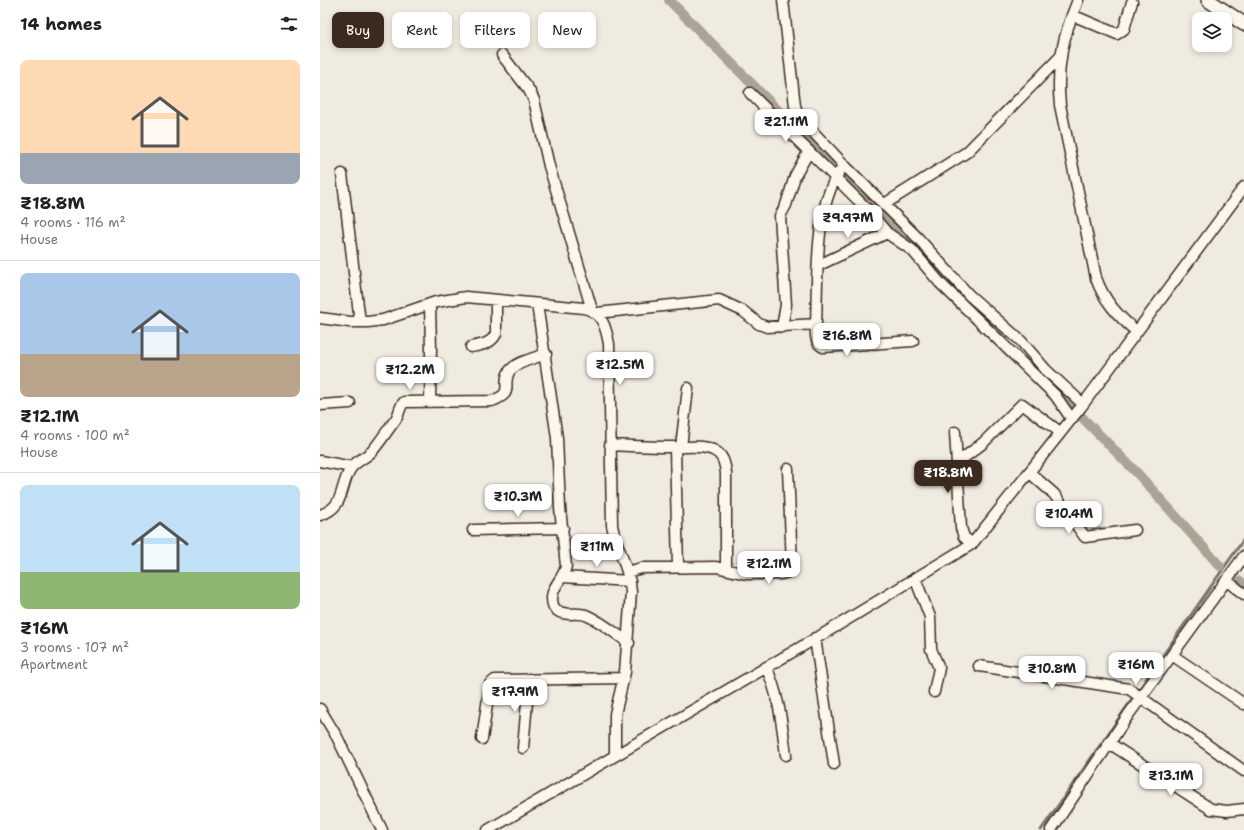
<!DOCTYPE html>
<meta charset="utf-8">
<style>
:root{--surface:#fff;--page:#f2f2f2;--text:#202124;--muted:#757577;--line:#e0e0e0;--accent:#3b2a1e}
body{margin:0;font-family:"Shantell Sans",sans-serif;background:var(--page);color:var(--text);height:100vh;display:flex;flex-direction:column;font-size:15px;white-space:nowrap}
*{box-sizing:border-box;margin:0}
p{font-size:13px;color:var(--muted)}
.icon{flex:none;width:22px;height:22px;fill:none;stroke:currentColor;stroke-width:2;stroke-linecap:round;stroke-linejoin:round}
.map{position:relative;flex:1;overflow:hidden}
.side{display:flex;flex-direction:column;background:var(--surface);width:320px}
.side>*{flex:none}
.guide{position:absolute;left:12px;top:12px;width:380px;height:36px;display:flex;gap:8px}
.tools{position:absolute;left:872px;top:12px;display:grid;gap:8px}
.tools a{display:grid;place-items:center;width:40px;height:40px;border-radius:8px;background:var(--surface);box-shadow:0 2px 6px #0003;font-size:20px}
.price{position:absolute;translate:-50% -34px;padding:0 9px;border-radius:8px;background:#fff;color:#222;font-size:13px;line-height:26px;filter:drop-shadow(0 1px 2px #0008)}
.price::after{content:'';position:absolute;left:50%;top:24px;width:12px;height:9px;margin-left:-6px;background:inherit;clip-path:polygon(0 0,100% 0,50% 100%)}
.price.active{background:var(--accent);color:#fff}
ul{padding:0;list-style:none}
li{display:grid;align-content:center;gap:8px;height:212px;padding:0 20px}
li+li{border-top:1px solid var(--line)}
li span{display:grid;place-items:center;height:124px;border-radius:8px;color:#555}
li>.icon{margin-inline-start:auto}
span .icon{width:72px;height:72px;fill:#fffc;stroke-width:1}
li b{font-size:17px}
h2{display:flex;justify-content:space-between;align-items:center;height:48px;padding:0 20px;font-size:17px}
.pill{padding:0 14px;border-radius:8px;background:var(--surface);box-shadow:0 2px 6px #0003;font-size:14px;line-height:36px}
.pill.active{background:var(--accent);color:#fff}
main{display:flex;flex:1;min-height:0}
.map>svg:first-child{display:block}
.lines{fill:none;stroke-linecap:round;stroke-linejoin:round}
.stream{stroke:#7f7367;stroke-width:3}
.canal{stroke:#aca397;stroke-width:10}
.minor-casing{stroke:#3b2a1e;stroke-width:13}
.major-casing{stroke:#3b2a1e;stroke-width:16}
.minor{stroke:#fbf7ec;stroke-width:10}
.major{stroke:#fbf7ec;stroke-width:13}
</style>
<main>
<section class="side">
<h2>14 homes<svg class="icon" aria-label="filters" viewBox="0 0 24 24"><path d="M4 7h16M4 17h16"/><circle cx="9" cy="7" r="2"/><circle cx="15" cy="17" r="2"/></svg></h2>
<ul>
<li><span style="background:linear-gradient(#ffd9b3 75%,#9aa5b1 0)"><svg class="icon" aria-label="home" viewBox="0 0 24 24"><path d="M3 11l9-7 9 7M6 9v11h12V9"/></svg></span><div><b>₹18.8M</b><p>4 rooms · 116 m²</p><p>House</p></div></li>
<li><span style="background:linear-gradient(#a9c7e8 65%,#b9a48a 0)"><svg class="icon" aria-label="home" viewBox="0 0 24 24"><path d="M3 11l9-7 9 7M6 9v11h12V9"/></svg></span><div><b>₹12.1M</b><p>4 rooms · 100 m²</p><p>House</p></div></li>
<li><span style="background:linear-gradient(#bfe0f5 70%,#8fb573 0)"><svg class="icon" aria-label="home" viewBox="0 0 24 24"><path d="M3 11l9-7 9 7M6 9v11h12V9"/></svg></span><div><b>₹16M</b><p>3 rooms · 107 m²</p><p>Apartment</p></div></li>
</ul>
</section>
<div class="map">
<svg width="924" height="830" viewBox="0 0 924 830">
<rect width="100%" height="100%" fill="#f0ebe0"/>
<filter id="ink" filterUnits="userSpaceOnUse"><feTurbulence type="fractalNoise" baseFrequency=".025" numOctaves="2"/><feDisplacementMap in="SourceGraphic" scale="8" xChannelSelector="R" yChannelSelector="G"/><feConvolveMatrix kernelMatrix="1 2 1 2 8 2 1 2 1" color-interpolation-filters="sRGB"/></filter>
<g filter="url(#ink)">
<g class="lines">
<!-- stream -->
<path class="stream" d="M721,830L924,539"/>
<!-- canal -->
<path class="canal" d="M349,0L682,337
M735,390L819,475L900,566
M920,581L924,584"/>
<defs>
<path id="minor" d="M463,0L475,106L479,117L527,168L598,238L649,295L701,341L726,370L763,404
M758,0C743,36 736,66 740,105L776,278C784,301 798,316 817,332
M752,15L797,34L804,29L812,2
M182,55L209,90L214,100L229,166L272,310
M430,93L546,208L567,233L592,250L620,283L735,395L751,418
M22,174L40,322
M563,205L647,152L740,57
M499,265L567,233
M217,304L237,438L240,508L246,566C244,578 232,586 232,598C232,604 234,609 238,611C247,617 258,611 268,616C282,622 296,634 309,643
M110,305L111,349L110,402
M277,313L399,300L423,311L439,324L447,327L496,324C498,276 493,204 524,165
M0,318L30,322H48L63,320L116,302L146,297L264,308C282,312 286,327 289,344L292,525C296,548 310,569 311,592L305,672L295,714V754
M496,324C496,333 494,342 503,347L593,341
M462,327L466,305L460,216L466,205L475,176L489,151
M151,347C161,345 171,344 176,334V300
M0,405L30,403
M635,432L641,528L644,537L652,544
M290,445C311,446 332,447 352,447C366,448 380,444 393,450C403,454 405,464 406,473V569
M361,447L368,388
M355,448L358,567
M0,461L32,467
M637,463L663,443L702,404L740,432
M709,472L734,494L765,537L815,530
M0,515C26,507 19,486 31,468C37,460 48,457 54,449C62,439 69,428 76,419C80,413 79,407 84,402L172,401C196,392 181,386 189,372C195,362 215,358 226,354
M153,530L243,528
M307,572L322,568L396,567L426,574H461L468,572L472,565L468,469
M242,577L310,581
M595,578L610,617L611,649L619,668L614,692
M907,581L924,594
M495,638L514,764
M852,655L924,704
M659,666L809,689L924,771
M446,667C459,694 462,725 466,755
M0,709L17,737L62,830
M162,739L170,684L175,680L304,678
M789,743L891,809L907,811L924,809
M203,748L209,679
M168,830L505,633L652,544L761,407L924,187
M731,830L809,714L924,556"/>
<path id="major" d="M888,0L924,24"/>
</defs>
<!-- minor casing -->
<use href="#minor" class="minor-casing"/>
<!-- major casing -->
<use href="#major" class="major-casing"/>
<!-- minor -->
<use href="#minor" class="minor"/>
<!-- major -->
<use href="#major" class="major"/>
</g>
</g>
</svg>
<div class="tools">
<a><svg class="icon" aria-label="layers" viewBox="0 0 24 24"><path d="M12 4l9 5-9 5-9-5zM3 14l9 5 9-5"/></svg></a>
</div>
<b class="price" style="left:466px;top:143px">₹21.1M</b>
<b class="price" style="left:528px;top:239px">₹9.97M</b>
<b class="price" style="left:527px;top:357px">₹16.8M</b>
<b class="price" style="left:300px;top:386px">₹12.5M</b>
<b class="price" style="left:90px;top:391px">₹12.2M</b>
<b class="price active" style="left:628px;top:494px">₹18.8M</b>
<b class="price" style="left:198px;top:518px">₹10.3M</b>
<b class="price" style="left:749px;top:535px">₹10.4M</b>
<b class="price" style="left:277px;top:568px">₹11M</b>
<b class="price" style="left:449px;top:585px">₹12.1M</b>
<b class="price" style="left:816px;top:686px">₹16M</b>
<b class="price" style="left:732px;top:690px">₹10.8M</b>
<b class="price" style="left:195px;top:713px">₹17.9M</b>
<b class="price" style="left:851px;top:797px">₹13.1M</b>
<div class="guide">
<a class="pill active">Buy</a>
<a class="pill">Rent</a>
<a class="pill">Filters</a>
<a class="pill">New</a>
</div>
</div>
</main>
